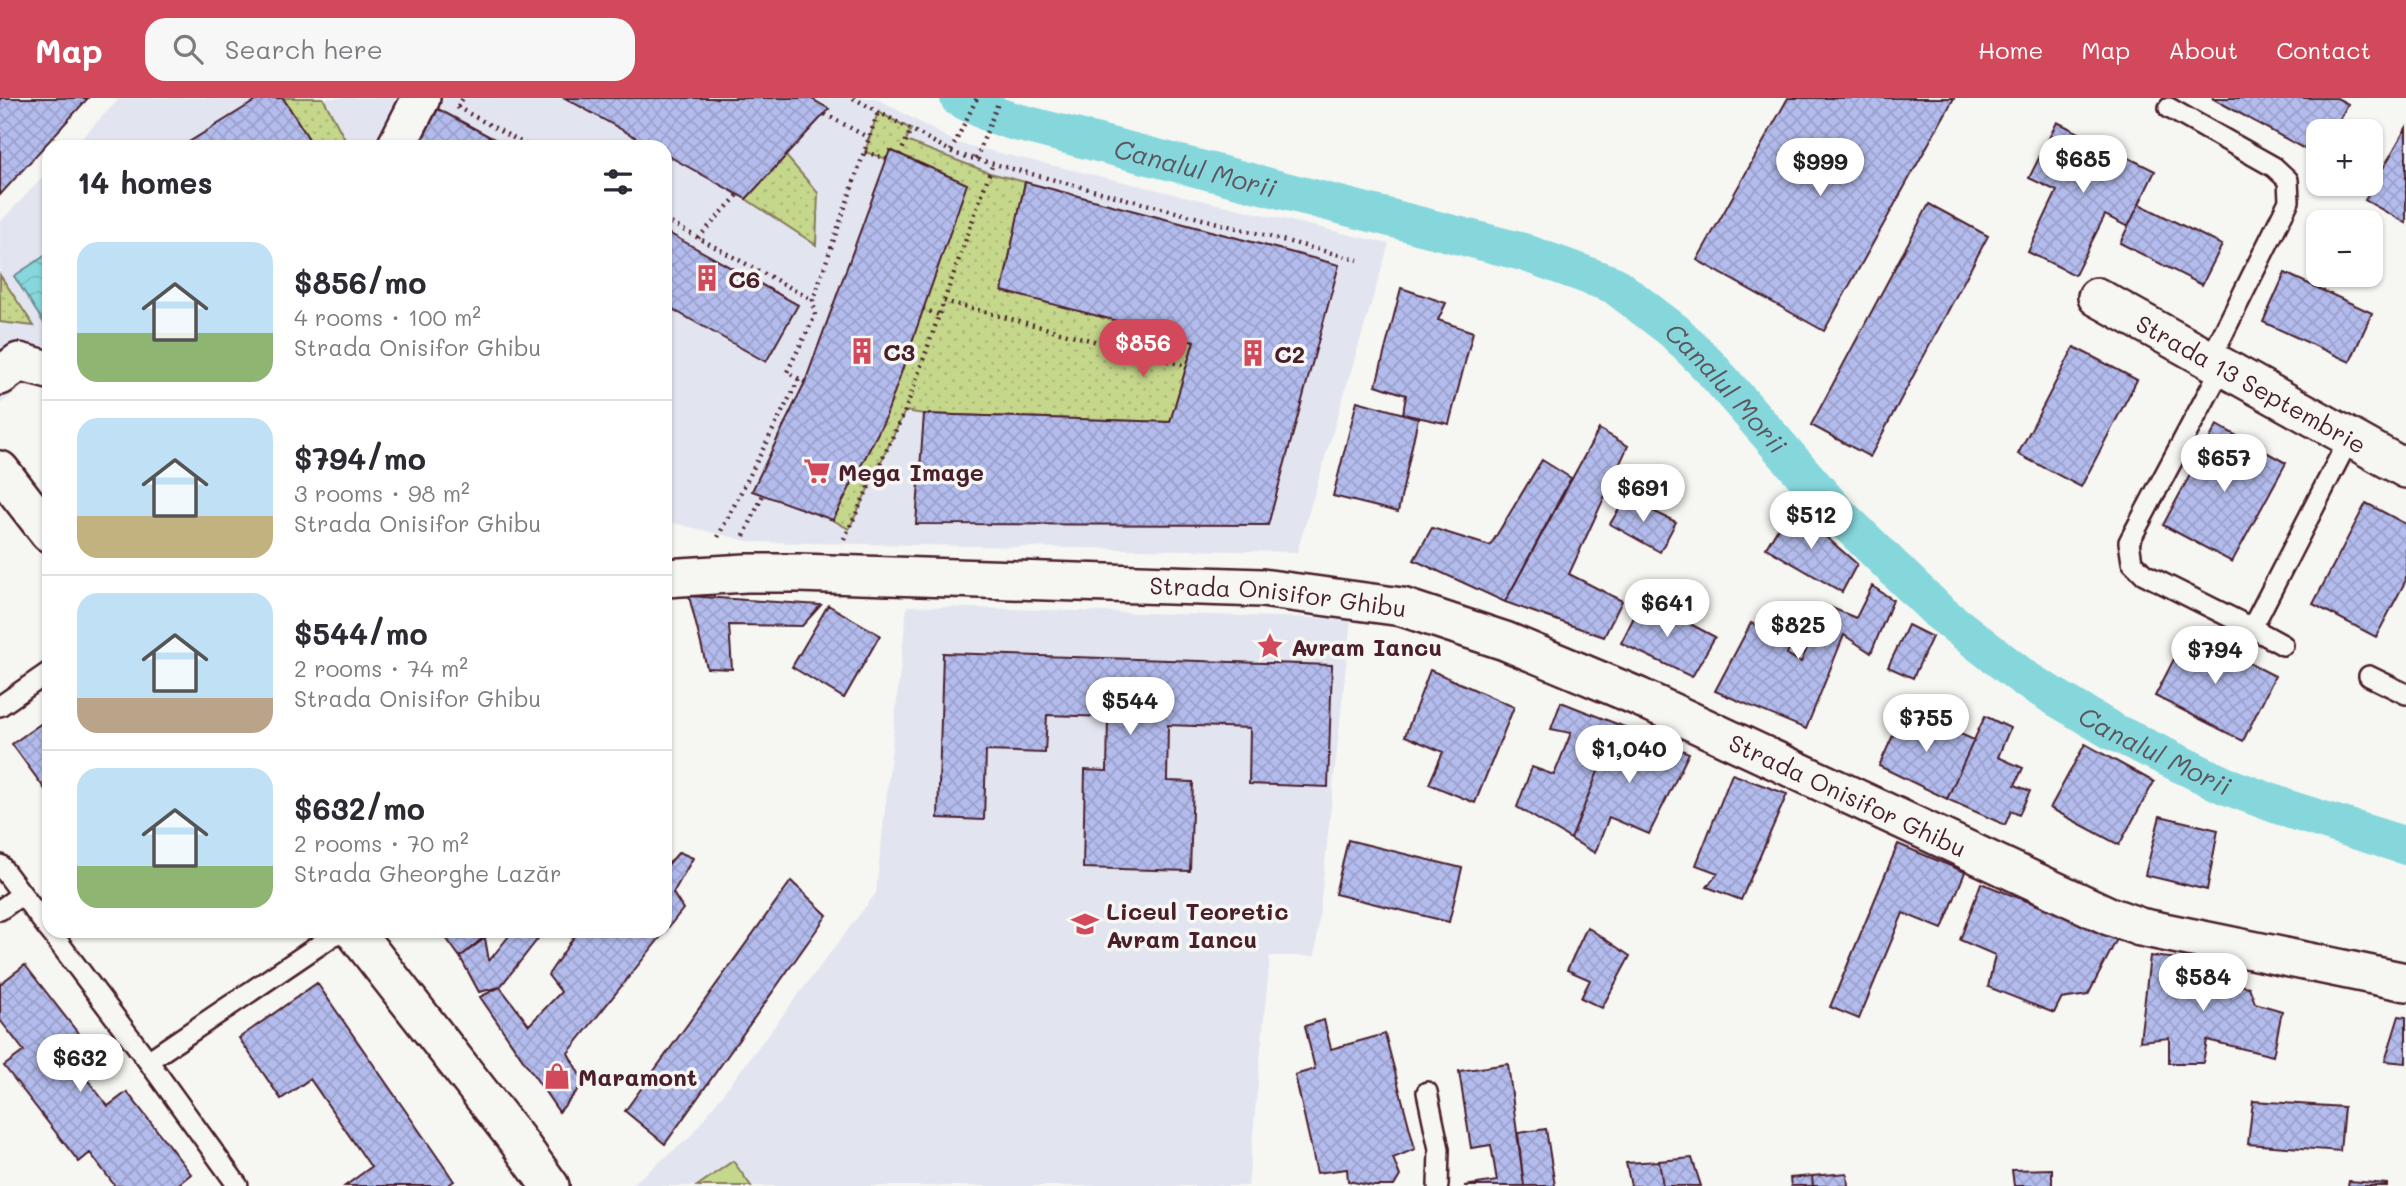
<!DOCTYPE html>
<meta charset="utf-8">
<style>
:root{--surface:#fff;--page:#f7f7f7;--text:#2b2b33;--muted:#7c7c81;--line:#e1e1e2;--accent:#d1495b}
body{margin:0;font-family:Mali,sans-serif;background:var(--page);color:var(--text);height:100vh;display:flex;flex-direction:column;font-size:26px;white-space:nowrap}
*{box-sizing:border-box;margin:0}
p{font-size:23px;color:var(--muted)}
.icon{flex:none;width:38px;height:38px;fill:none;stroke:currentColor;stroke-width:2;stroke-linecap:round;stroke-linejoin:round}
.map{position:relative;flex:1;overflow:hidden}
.panel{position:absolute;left:42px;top:42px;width:630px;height:798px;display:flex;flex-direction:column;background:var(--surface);border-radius:21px;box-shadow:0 2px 5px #0004}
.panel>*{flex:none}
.buttons{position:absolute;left:2306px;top:21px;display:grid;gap:14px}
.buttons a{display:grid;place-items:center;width:77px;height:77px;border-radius:14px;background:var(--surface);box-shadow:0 2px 5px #0004;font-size:35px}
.price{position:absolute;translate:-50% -60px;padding:0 16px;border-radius:24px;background:#fff;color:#222;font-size:23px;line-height:46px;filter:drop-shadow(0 2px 4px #0008)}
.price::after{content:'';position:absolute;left:50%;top:42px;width:21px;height:16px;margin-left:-10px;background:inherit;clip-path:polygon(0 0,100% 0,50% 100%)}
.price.selected{background:var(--accent);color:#fff}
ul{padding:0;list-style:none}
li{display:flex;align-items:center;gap:21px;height:175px;padding:0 35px}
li+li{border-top:2px solid var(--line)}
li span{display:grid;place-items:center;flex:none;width:196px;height:140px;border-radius:21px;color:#555}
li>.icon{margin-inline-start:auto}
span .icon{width:84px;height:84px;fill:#fffc;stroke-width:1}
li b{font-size:30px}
h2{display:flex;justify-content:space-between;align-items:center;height:84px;padding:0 35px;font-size:30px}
header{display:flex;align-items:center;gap:42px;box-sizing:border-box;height:98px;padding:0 35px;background:var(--accent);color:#fff}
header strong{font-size:33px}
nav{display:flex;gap:38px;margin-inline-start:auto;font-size:24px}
.search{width:490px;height:63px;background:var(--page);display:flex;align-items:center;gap:18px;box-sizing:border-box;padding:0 24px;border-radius:21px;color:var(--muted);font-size:26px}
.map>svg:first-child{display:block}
.built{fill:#e2e5f0}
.grass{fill:url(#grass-dots);stroke:#887b5b;stroke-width:2}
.pitch{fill:#c5d78b;stroke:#887b5b;stroke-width:2}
.water{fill:url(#water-waves);stroke:#6e8d95;stroke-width:2}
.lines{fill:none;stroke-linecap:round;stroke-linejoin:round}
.canal{stroke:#86d7dc;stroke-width:38}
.building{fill:url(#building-cross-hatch);stroke:#4a1f2b;stroke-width:2}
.lane-casing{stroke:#4a1f2b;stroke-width:24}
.street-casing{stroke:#4a1f2b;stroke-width:42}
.path{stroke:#4a1f2b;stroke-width:4.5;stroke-dasharray:2 5;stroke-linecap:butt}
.lane{stroke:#f6f6f2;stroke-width:19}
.street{stroke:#f6f6f2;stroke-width:37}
.labels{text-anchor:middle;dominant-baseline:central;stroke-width:7;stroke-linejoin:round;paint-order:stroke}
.poi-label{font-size:24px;font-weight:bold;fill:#4a1f2b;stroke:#f6f6f2;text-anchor:start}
.street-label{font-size:24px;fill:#4a1f2b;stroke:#f6f6f2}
.water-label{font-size:26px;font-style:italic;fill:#5c5660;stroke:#f6f6f2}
</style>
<header>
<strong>Map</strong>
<div class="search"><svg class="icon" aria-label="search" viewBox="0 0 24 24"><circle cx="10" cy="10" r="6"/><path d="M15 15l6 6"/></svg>Search here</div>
<nav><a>Home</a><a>Map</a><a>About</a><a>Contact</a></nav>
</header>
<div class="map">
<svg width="2406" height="1088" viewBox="0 0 2406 1088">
<defs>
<pattern id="grass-dots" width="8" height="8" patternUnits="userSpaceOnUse" patternTransform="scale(1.75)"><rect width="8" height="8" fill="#c5d78b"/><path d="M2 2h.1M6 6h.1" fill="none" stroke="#abb878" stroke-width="1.8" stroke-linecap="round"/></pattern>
<pattern id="water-waves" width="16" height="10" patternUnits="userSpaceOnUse" patternTransform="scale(1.75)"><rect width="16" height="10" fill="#86d7dc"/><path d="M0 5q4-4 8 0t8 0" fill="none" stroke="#75b8bd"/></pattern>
<pattern id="building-cross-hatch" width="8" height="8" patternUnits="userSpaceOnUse" patternTransform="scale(1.75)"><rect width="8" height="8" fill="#b3bced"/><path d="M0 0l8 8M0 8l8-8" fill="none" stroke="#9ba1cb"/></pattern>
</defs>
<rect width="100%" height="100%" fill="#f6f6f2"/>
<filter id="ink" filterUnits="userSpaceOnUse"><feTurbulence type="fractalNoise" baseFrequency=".0143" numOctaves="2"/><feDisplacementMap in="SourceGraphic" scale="14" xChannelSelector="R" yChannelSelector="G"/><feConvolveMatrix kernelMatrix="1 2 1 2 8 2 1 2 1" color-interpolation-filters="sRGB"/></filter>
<g filter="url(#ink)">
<!-- built -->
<path class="built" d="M120,0H876L957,45L1389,146L1297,454L752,444L665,423V49H73Z
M49,73V290L22,289L0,306V124Z
M907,508L1351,521L1315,858H1270L1248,1088H630L689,1040L876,795Z"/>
<!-- grass -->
<path class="grass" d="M283,0H323L349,49H314Z
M878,14L911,31L906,43L990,75L1025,84L1002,193L1194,243L1170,324L924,316L905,313L849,431L833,422L966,86L890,52L887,61L865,54Z
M786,58L818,95L816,147L746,101Z
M0,177L34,228L0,224Z"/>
<!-- pitch -->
<path class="pitch" d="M733,1063L751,1088H697Z"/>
<!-- water -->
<path class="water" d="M49,155V233L14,178Z"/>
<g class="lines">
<!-- canal -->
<path class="canal" id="s1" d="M959,0L991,16L1012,23L1523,154L1614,187L1674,233L1710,269L1840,418L1939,514L2025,581L2112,633L2224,687L2291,712L2406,748"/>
</g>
<!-- building -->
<path class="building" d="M0,0H88L0,97Z
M260,0H283L314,49H181Z
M565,0H810L829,11L746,101L665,56V49H653Z
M1788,0H1954L1824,233L1697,162Z
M2212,0H2337L2348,6L2333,33H2319V59Z
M438,11L509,49H418Z
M2057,24L2155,73L2128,129L2105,117L2075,177L2028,154L2057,93L2029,80Z
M2406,30V125L2365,102Z
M890,52L967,86L885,321L833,422L752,393L805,284Z
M1025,84L1339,167L1268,427L916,426L924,316L1170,324L1194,243L1002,193Z
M1929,106L1988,138L1870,359L1811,327Z
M2139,106L2222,147L2202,187L2120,145Z
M665,133L798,207L766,264L665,207Z
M2285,175L2372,215L2350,264L2263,224Z
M1401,190L1446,205L1438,222L1473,234L1449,326L1403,316L1406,297L1376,287Z
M2074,249L2137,282L2081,389L2018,356Z
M1357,303L1418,320L1398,414L1333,398Z
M2217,327L2286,365L2232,464L2163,427Z
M1599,331L1628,348L1569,476L1622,503L1604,539L1505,504Z
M1542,362L1571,380L1505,504L1414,462L1432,430L1490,448Z
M1626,400L1676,424L1660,454L1610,426Z
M2366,405L2406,426V482L2376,539L2313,506Z
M1791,408L1857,466L1842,494L1766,450Z
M1872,488L1893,502L1871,555L1844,537L1806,631L1715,593L1751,525L1792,543L1787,556L1801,564L1825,507L1856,520Z
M689,498L821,507L802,528L729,527L732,571L707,570Z
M1643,501L1715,539L1692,579L1621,545Z
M828,507L880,537L844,600L792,569Z
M1908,527L1932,539L1913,580L1888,569Z
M2188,534L2275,578L2243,643L2155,598Z
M943,555L1332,567L1328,689L1249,686L1250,630L1168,627L1167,683L1193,684L1190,773L1083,770L1085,672L1107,673L1108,619L1047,617L1045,655L986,653L984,722L938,720Z
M1430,572L1514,609L1475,705L1429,686L1443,654L1405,638Z
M1561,604L1617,626L1571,741L1517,709L1532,669L1554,677L1571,635L1551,631Z
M1905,611L1974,642L1947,701L1879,668Z
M1985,618L2010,630L1998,659L2023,670L2015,687L2030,693L2019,717L2011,713L2005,727L1947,701Z
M49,620V697L12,646Z
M1617,626L1689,655L1649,736L1609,719L1595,755L1571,741Z
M2085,646L2154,684L2119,747L2050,710Z
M1732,676L1787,696L1741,802L1707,789L1718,775L1696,767Z
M2160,718L2218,732L2207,792L2145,777Z
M1348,742L1462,770L1449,824L1335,796Z
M1898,746L1965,774L1942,831L1903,815L1859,921L1830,909Z
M679,754L693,760L673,795L683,811L568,955L584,985L559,1014L480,899L500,889L529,927L561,894L548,877L578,833H665V770Z
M791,783L827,817L665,1046L625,1013Z
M1981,785L2118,839L2088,897L2061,901L2054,915L1988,889L1995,857L1960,842Z
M1587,829L1630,858L1602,910L1581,900L1590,882L1567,872Z
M441,833H491L460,859Z
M513,833H544L500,889L479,894L460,859L485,840L489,863Z
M2150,858L2201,863L2195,879L2249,889L2255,905L2282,913L2273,958L2207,942L2203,965H2169V940L2140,943Z
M25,867L78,935L61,948L108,1008L127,994L191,1076L176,1088H115L90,1055L79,1064L4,968L24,953L0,922V886Z
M317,885L454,1083L447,1088H345L371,1069L310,981L281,1001L239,940Z
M2399,918L2406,919V965L2385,963Z
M1324,922L1331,951L1385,936L1415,1051L1393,1060L1400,1078L1394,1088H1373L1348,1083L1347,1071L1317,1075L1295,977L1315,971L1305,928Z
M1508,966L1524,1088H1464L1497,1083L1491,1047L1471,1050L1459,973Z
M2253,1003L2344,1009L2340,1053L2248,1046Z
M1546,1031L1555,1088H1524L1518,1035Z
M1692,1060L1701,1088H1663L1659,1063Z
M1659,1063L1663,1088H1631L1626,1065Z
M2052,1071V1088H2014L2012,1072Z
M1847,1075L1848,1088H1813L1812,1078Z
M1812,1078L1813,1088H1791L1790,1080Z
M2349,1083L2387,1086V1088H2348Z"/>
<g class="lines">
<defs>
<path id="lane" d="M2169,10L2274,69L2288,82L2289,103L2210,262
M2222,269L2129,444L2132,464L2144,476L2252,530
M2283,547L2252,530L2350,339
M2369,578L2406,596
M0,608L49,574
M0,767L49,832
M0,812L22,796
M50,833L148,963L238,1088
M148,963L340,833
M1427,994L1439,1051L1438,1088"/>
<g id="street">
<path d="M396,49L421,0"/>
<path id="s2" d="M2097,199L2406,371"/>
<path d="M0,278L19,264L49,272"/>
<path d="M0,372L49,435"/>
<path id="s3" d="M665,480L746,475H798L1262,490L1402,509L1505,543L1639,599L2109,818L2140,829L2406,884"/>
<path d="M354,833L517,1042L550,1088"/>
</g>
</defs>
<!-- lane casing -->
<use href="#lane" class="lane-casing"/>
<!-- street casing -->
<use href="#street" class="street-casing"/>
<!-- path -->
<path class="path" d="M853,0L956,56L1358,162
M457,9L530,49
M458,9L463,0
M825,16L869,40
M951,53L977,0
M865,54L887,61
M900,57L911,31
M976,61L998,5
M665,122L813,202
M698,140L738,97
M944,203L1187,268
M923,211L939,217
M805,284L787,274L815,218L813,202L878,14
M744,438L763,397
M718,439L799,281
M844,441L905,313L993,65"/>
<!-- lane -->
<use href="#lane" class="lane"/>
<!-- street -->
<use href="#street" class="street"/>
</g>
</g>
<!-- icons -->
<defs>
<symbol id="building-bare" viewBox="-9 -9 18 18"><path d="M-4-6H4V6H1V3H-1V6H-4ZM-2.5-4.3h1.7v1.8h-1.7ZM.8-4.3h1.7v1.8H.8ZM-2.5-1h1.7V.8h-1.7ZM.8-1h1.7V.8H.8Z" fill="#d1495b" stroke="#f6f6f2" stroke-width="2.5" paint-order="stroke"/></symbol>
<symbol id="supermarket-bare" viewBox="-9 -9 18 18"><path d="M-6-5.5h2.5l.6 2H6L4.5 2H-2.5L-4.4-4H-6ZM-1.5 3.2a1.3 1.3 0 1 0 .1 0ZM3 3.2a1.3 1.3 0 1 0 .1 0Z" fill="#d1495b" stroke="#f6f6f2" stroke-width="2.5" paint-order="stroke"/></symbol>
<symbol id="sight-bare" viewBox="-9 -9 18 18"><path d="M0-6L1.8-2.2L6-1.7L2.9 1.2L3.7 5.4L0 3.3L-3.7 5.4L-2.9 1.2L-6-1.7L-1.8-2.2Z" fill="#d1495b" stroke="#f6f6f2" stroke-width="2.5" paint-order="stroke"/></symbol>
<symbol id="school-bare" viewBox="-9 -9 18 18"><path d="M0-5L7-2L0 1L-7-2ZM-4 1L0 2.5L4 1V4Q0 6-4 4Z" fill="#d1495b" stroke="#f6f6f2" stroke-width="2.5" paint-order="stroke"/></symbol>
<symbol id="shop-bare" viewBox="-9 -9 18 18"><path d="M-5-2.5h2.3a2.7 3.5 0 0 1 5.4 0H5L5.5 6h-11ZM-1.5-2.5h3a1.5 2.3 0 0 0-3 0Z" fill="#d1495b" stroke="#f6f6f2" stroke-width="2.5" paint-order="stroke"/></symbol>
</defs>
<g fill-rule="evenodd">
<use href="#building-bare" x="688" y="161" width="38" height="38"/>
<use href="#building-bare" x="843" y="234" width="38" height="38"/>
<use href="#building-bare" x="1234" y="236" width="38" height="38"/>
<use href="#supermarket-bare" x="798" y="354" width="38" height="38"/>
<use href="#sight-bare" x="1251" y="529" width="38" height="38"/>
<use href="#school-bare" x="1066" y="807" width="38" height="38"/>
<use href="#shop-bare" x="538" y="959" width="38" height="38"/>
</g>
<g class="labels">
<!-- poi labels -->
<g class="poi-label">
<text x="728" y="180">C6</text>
<text x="883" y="253">C3</text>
<text x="1274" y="255">C2</text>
<text x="838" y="373">Mega Image</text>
<text x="1291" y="548">Avram Iancu</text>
<text x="1106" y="812">Liceul Teoretic<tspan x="1106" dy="28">Avram Iancu</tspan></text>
<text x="578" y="978">Maramont</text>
</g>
<!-- street labels -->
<g class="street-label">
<text stroke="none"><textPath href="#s2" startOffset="177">Strada 13 Septembrie</textPath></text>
<text stroke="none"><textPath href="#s3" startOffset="614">Strada Onisifor Ghibu</textPath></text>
<text stroke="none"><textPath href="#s3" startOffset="1223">Strada Onisifor Ghibu</textPath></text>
</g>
<!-- water labels -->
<g class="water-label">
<text stroke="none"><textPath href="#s1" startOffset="247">Canalul Morii</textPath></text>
<text stroke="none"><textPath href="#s1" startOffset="835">Canalul Morii</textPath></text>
<text stroke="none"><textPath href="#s1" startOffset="1402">Canalul Morii</textPath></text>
</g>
</g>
</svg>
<div class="buttons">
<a>+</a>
<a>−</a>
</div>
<b class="price" style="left:2083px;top:97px">$685</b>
<b class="price" style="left:1820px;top:100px">$999</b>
<b class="price selected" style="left:1143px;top:281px">$856</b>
<b class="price" style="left:2224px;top:396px">$657</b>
<b class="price" style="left:1643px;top:426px">$691</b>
<b class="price" style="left:1811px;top:453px">$512</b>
<b class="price" style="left:1667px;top:541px">$641</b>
<b class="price" style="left:1798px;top:563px">$825</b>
<b class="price" style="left:2215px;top:588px">$794</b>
<b class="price" style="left:1130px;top:639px">$544</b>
<b class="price" style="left:1926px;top:656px">$755</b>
<b class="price" style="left:1629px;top:687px">$1,040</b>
<b class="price" style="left:2203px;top:915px">$584</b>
<b class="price" style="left:80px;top:996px">$632</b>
<section class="panel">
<h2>14 homes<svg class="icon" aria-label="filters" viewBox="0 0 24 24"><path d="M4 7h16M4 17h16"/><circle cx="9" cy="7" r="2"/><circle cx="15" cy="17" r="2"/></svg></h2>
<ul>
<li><span style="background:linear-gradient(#bfe0f5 65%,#8fb573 0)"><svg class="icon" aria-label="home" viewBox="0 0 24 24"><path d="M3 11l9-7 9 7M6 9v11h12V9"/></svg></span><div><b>$856/mo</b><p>4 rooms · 100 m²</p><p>Strada Onisifor Ghibu</p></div></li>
<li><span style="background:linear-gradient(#bfe0f5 70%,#c2b280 0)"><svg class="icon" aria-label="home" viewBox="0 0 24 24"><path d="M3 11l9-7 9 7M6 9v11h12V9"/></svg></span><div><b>$794/mo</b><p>3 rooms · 98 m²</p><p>Strada Onisifor Ghibu</p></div></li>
<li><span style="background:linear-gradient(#bfe0f5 75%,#b9a48a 0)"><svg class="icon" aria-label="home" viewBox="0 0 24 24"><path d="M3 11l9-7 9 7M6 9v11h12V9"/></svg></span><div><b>$544/mo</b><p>2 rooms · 74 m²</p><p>Strada Onisifor Ghibu</p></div></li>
<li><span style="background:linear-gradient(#bfe0f5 70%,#8fb573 0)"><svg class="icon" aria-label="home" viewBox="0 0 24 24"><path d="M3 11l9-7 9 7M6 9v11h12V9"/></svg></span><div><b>$632/mo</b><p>2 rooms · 70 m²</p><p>Strada Gheorghe Lazăr</p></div></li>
</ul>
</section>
</div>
